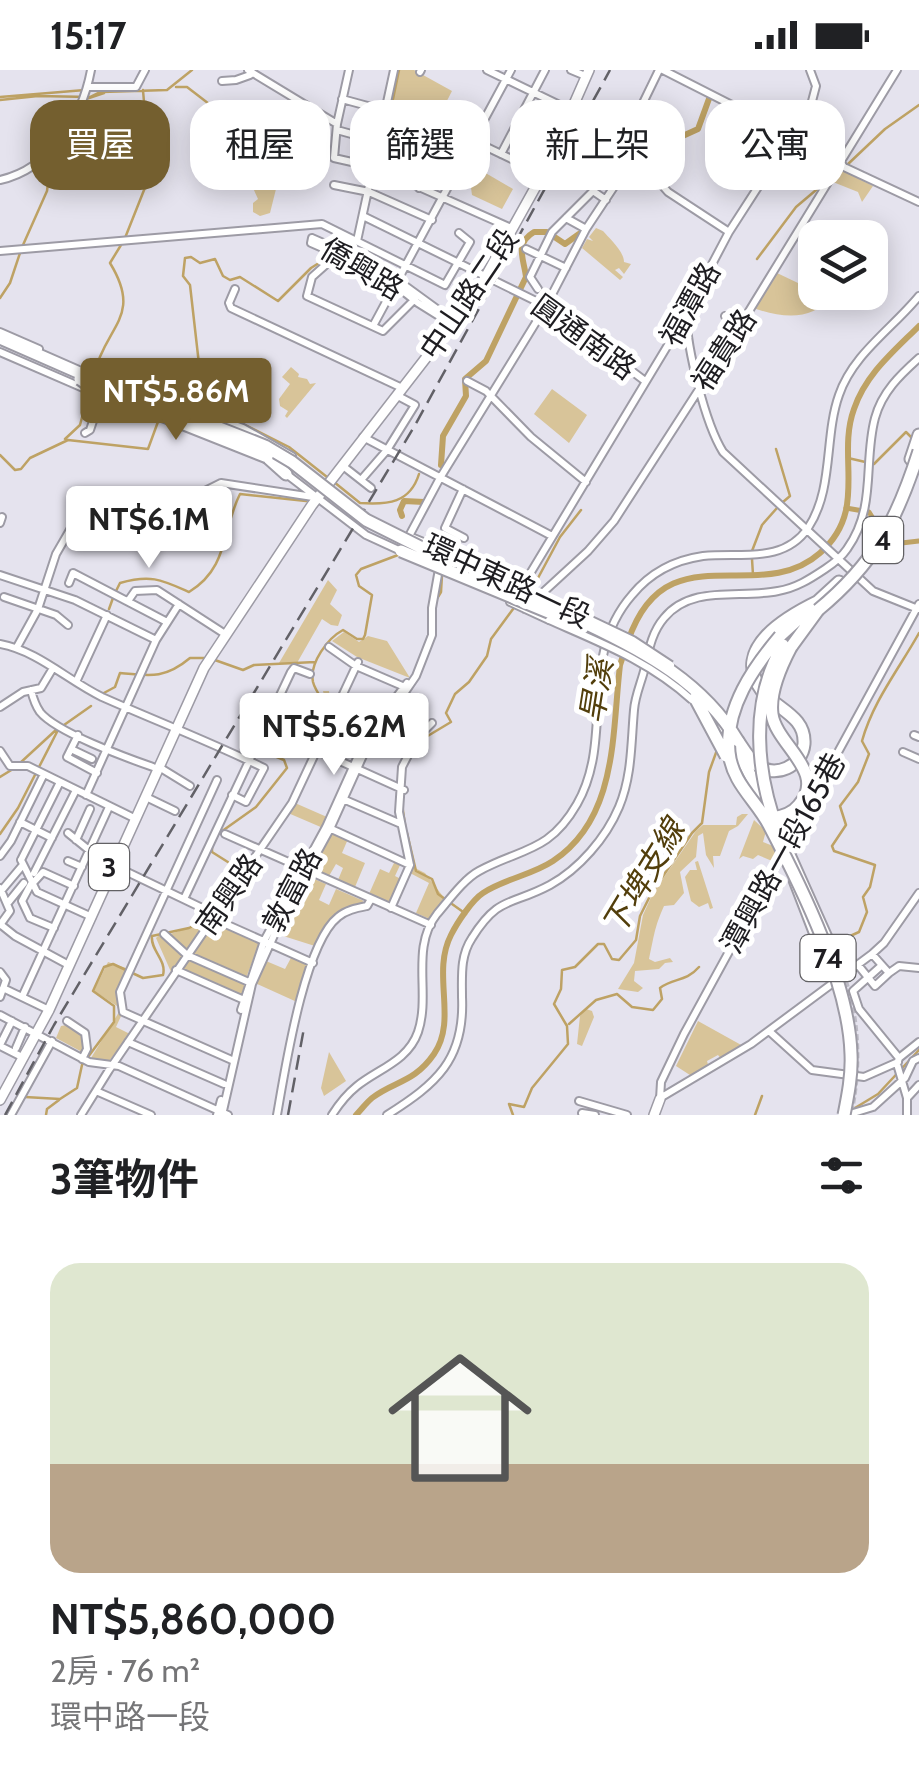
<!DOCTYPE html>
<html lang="zh-TW">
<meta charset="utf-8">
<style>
:root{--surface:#fff;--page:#f2f2f2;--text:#202124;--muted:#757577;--accent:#745f2f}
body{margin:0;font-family:Cabin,"Noto Sans TC",sans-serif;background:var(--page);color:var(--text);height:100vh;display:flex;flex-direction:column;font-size:38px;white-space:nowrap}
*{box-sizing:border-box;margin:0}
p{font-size:32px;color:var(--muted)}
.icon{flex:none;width:55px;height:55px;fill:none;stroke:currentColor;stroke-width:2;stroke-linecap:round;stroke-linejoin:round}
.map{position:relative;height:1045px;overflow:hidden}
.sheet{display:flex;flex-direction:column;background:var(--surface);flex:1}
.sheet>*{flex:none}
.guide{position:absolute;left:30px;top:30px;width:860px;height:90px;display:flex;gap:20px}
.buttons{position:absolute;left:798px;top:150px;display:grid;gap:20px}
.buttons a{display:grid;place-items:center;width:90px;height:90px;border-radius:20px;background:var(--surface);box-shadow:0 5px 25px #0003;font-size:50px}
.price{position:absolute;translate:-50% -85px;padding:0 22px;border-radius:10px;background:#fff;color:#222;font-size:32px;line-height:65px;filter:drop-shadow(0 2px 5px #0008)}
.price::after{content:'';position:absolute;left:50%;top:60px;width:30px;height:22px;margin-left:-15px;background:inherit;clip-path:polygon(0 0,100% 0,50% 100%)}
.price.selected{background:var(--accent);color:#fff}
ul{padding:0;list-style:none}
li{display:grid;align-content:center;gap:20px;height:530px;padding:0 50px}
li span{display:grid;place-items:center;height:310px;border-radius:30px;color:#555}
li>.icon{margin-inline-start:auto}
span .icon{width:180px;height:180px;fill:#fffc;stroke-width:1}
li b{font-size:42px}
h2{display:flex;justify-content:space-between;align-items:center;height:120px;padding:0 50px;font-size:42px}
.pill{padding:0 35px;border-radius:30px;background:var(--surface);box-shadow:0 5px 25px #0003;font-size:35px;line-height:90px}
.pill.selected{background:var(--accent);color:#fff}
.status{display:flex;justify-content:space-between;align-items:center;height:70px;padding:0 50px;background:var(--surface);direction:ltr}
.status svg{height:28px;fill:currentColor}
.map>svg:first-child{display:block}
.green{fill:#d8c499}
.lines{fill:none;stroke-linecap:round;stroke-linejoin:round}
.stream{stroke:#bea264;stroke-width:2.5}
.canal{stroke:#bea264;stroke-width:5}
.river{stroke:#bea264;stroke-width:6}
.minor-tunnel{stroke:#bdbbc5;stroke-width:6;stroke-dasharray:6 3;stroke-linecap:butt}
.minor-casing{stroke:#9d9ba5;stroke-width:10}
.major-casing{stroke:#9d9ba5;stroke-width:12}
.highway-casing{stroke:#9d9ba5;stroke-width:15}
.minor{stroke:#fff;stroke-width:6}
.major{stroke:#fff;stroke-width:9}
.highway{stroke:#fff;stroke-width:11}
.rail{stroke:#626167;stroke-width:2.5;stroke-dasharray:15 8;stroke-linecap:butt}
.minor-bridge-casing{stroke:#9d9ba5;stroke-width:10;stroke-linecap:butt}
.highway-bridge-casing{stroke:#9d9ba5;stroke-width:15;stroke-linecap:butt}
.minor-bridge{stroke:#fff;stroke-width:6}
.highway-bridge{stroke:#fff;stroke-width:11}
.labels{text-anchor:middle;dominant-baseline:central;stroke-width:10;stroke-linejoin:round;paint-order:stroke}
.shield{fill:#fff;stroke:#626164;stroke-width:2.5}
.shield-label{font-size:28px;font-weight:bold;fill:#1e1d21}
.street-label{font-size:30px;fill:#1e1d21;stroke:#fff}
.water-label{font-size:32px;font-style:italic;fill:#523e0b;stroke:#fff}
</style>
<div class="status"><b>15:17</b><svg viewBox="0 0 49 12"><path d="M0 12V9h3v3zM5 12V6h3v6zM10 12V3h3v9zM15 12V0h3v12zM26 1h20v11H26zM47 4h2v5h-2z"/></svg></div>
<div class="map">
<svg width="919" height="1045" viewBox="0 0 919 1045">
<rect width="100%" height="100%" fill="#e5e3ee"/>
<!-- green -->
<path class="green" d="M397,0H414L452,21L413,97L381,79Z
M726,81L761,98L756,108L747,111L729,102L724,94L728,86Z
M477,98L513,119L502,139L472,125L470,111Z
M840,99L873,116L862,132L858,122L833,112Z
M262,116L276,119L270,143L260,146L253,142V133L258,129L253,118Z
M596,158L603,161C608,167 624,181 624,192L631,194L624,204L619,198L615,200L623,207L620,210L582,178L587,169L593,171L589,167Z
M777,203L798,213L815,216V222L832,225C813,252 782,248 753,238Z
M291,297L299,304L298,307L307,309L310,314L316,313L287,348L285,346L288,341L280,336L279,329L290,314L282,307Z
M552,319L587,345L569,373L534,344Z
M328,510L337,520L330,534L342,545L338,556L331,555L322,549L297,593H279Z
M344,562L359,572L368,566L387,571L410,608L357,587L332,571Z
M323,621H329L330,631L336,634L323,661L314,656L302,660L298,667L285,664C310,654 331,653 323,621Z
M295,733L327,747L323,758L288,743Z
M742,744H748L738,756L729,761L720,786H713L714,798L706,785L703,763L698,766L696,787L680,802L684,823L674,835L664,836C654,858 654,867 649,889L655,892L670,888L673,892L665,893L659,899L635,901L634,911L643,918L638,922L618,919L634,893L643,845L653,823L696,761L703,755H736L737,747Z
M754,750L766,761L763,772L773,776L776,782L772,791L758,785L753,789L743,786L739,789Z
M331,763L348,769L342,783L365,793L355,817L338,810L343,798L336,794L329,806L312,799Z
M395,791L401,793L395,806L401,809L390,833L369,824L380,799L389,803Z
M698,791L713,838L710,839L708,833L699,837L691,831L685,807L690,800H697L695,792Z
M413,797L425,803L445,829L432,850L416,843L429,813L410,803Z
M307,806L326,814L319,830L329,835L336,819L364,831L330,851L318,877L277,864Z
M213,852L260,872L246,908L191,884Z
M204,853L205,855L187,882L167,865Z
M159,865L184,884L171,902L156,868Z
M292,886L310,894L297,932L255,913L266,891L285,899Z
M189,887L245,913L242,925L180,899Z
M108,892L129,899L119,920L122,944L116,957L130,964L109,991L91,988L119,942L117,936L94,921Z
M586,939L592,941L594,947L582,976L577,974L580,946Z
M698,951L743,976L722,990L718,985L707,991L709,998L693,1007L676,996Z
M67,955L82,965V982L56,968L61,956Z
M329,982L346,1011L324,1026L321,1018Z"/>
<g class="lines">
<!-- stream -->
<path class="stream" d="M176,17H187L273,83L315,107
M97,19L102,22L167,20L192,0
M0,27L85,20
M393,29L399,0
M0,30L38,26L90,27L100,22
M77,49L86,29L104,23
M847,95L885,59L919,35
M125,168L150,105L143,20
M23,175L47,121L50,97L58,76
M757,189L796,137L822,115
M0,228L10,213L20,183
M94,304C106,255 143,247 110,193L121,175
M208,319L223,344L289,377L327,407
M179,330L184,323H201L209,311L200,303L190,215L183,206L185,188L191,187L200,193L215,189L223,206L230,210L240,207L278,231L311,198L330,186
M65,369L80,355L89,321
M776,379L790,426L783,432
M0,385L15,400L21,399L30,388L68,370L148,379L159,349
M848,388L874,394L906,362L912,368
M334,412L360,433C388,435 410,433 419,404
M752,481L762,455L777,438
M752,489L753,505
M527,520L538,508L560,467L581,440
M116,521L120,513C151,504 162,510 189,522C229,498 222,459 240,424L306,431
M435,532L441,522L442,505
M109,539L113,528
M212,589L243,600L254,595L315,592
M102,624L115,617L120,603C150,606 165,609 190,588H204
M64,655L91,636
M415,679L426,667L451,652L446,643L455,624L469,612L487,586L491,569L516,535
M19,694L57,659
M0,707L13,699
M402,734L405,755
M407,763L416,801L432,809L438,824L466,844
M0,764L18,738L58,660
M218,764L256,737L287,698L284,690L272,685L270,675L276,664L323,644L326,636C322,629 315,620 313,612C309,593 328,568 343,560L357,569H363L365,565L372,525L359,516L356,505L361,499L398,485
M838,883L848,867L859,862L867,842L863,827L870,817L875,795L834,781L832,776L846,755L840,736L858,712L869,684L862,671C873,631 899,599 919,563
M569,954L596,930L617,924L632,937L653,940L662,929L660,918C674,907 685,913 699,897
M25,1027L60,1029L77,1018L82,995L114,952V936L93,921L104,897L113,894L143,908L163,905C167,890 150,880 152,866L189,858L203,851L234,803L231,794L212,782V775
M850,1041L878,1024L919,980
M46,1045L47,1039L59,1030
M513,1045L509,1034L524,1037L532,1018L568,974L567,956L554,934L561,919L562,900L575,897L598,874H604L612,889L619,890L636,870L640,846L651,824L692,763L702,753L709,702L717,680
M755,1045L762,1026"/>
<!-- canal -->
<path class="canal" d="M846,438L869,442L886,469L893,474L919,471"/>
<!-- river -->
<path class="river" d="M641,85L698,59L710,26
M441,395L443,366L466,326L465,309L486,291L526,207C524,189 514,174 534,162H547L565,174L579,164
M402,446L400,440L404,431L424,432
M628,571C666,459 758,538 820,483C869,440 836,388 854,339C866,304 893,282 919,256
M356,1045C361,1040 366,1033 372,1028C394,1011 414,1013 434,984C458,949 431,904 451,865C457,853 472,830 483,823C504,809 532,805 553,791C618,748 612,663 620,595L624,583"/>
<!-- minor-tunnel -->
<path class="minor-tunnel" d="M842,903C859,948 860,999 850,1045"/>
<defs>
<path id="minor" d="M248,0L337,54
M349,0L337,54L334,88L374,97L509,157
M487,0L603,56L624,72L668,122L729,162
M571,0L583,5
M663,0L838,89L844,97L919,132
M420,2L421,0
M222,11L236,10L250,5
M87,17H136L145,0
M342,29L386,41
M337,60L380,72
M474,71L549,107L563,110L602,107L624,72L659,0
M501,84L545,0
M803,104L817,80
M0,110C50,99 82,48 91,0
M402,110L409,95
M334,115L369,122L432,150
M419,118L438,82
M363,146L546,236L645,311
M566,148L586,159
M357,171L394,0
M526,179L566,198
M0,181L322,154L445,215L470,172L459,163
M340,182L312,207L307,226L383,261L415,229
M235,219L229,233L231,238L400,317
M538,219L530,207L552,162L593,121L606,130
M686,244C687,279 705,353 723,382L873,521L918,539
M725,246L737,255
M450,253L418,233L380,203L311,173L312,168L382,199L452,250
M373,256L511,0
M0,262L39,279
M0,282L90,321
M97,304L243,358L292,386
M467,311L486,321L531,367L586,412
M85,363L90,360L98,336
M363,367L552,466
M343,396L371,418
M285,403L366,465L403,482
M361,410L387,380L415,335L398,326
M463,419L445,458L464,468
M0,453L2,447
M409,466L443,480
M409,466L440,408L546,236L586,159L635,85
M0,505L75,530L156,570
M69,513L73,503L167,552
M522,517L680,255L729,162L811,35L816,16L810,0
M4,527L56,545L68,555
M128,531L135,521L157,520L225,564
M510,532L549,550
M525,539L588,481L614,451L738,259L897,0
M0,574C38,581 67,610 102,627C156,651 211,672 264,698L246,732L232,725
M17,577L38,539L56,484L78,446L101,436L199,424L221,413L313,427
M329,577L356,596L407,618
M76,612L107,545
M31,620C33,628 35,635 40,642C56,662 127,688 153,697
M0,637L23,622L41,618L53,598
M280,664L404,720
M78,665L67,687L97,703
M914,665L919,667
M71,679L92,689
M0,681L10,696H28L136,749
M903,682L919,689
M159,697L190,716
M217,710L120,922L123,942L234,991
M86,725L156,570L179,534
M146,727L175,741
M343,729L401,754
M20,752L52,768
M327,757L410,795
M68,763L100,789L200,837
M225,764L431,855
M76,770L90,739
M786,772L846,906
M0,786L11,771L44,704
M21,790L37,822L92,847
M21,790L60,712
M68,791L82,797
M34,803L76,720
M793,812L832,913
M31,814L22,831L30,848L54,858
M32,814L43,802L74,816
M0,818L10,841L0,855
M1,821L22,796
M184,829L291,602L294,598L310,604
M7,834L24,813
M391,838L410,795L399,742L402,697L417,668L432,653
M212,848L313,893
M0,854L15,866L65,893
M164,864L187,885L251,913
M858,895L875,916L889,903L872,884
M881,896L853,921L859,939L899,988
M176,900L244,930
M0,902L6,910L0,927
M889,903L899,896L919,898
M3,918L49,940
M22,927L109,737
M241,940L264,871L326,757L367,666L407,613
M0,945L89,992L119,996L228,1045
M67,951L85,963L87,979L82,989
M769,961L812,1000L864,1007L898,992
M128,972L224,1014
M0,975L12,951
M0,976L22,987
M16,978L25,957
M96,1021L151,1045
M908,1027L919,1015
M660,1028L751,974L872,884L884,873L919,823
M660,1029L661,1012L684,964L919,534
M579,1031L627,1045
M582,1043L595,1045
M853,1043L873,1037L905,1008L913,991L919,988
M11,1045L52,971
M81,1045L109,1000L292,733L358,592
M217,1045L221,1030
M222,1045L252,914L285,841L330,759L366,679L416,606L432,565V538L439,499
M277,1045C285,1000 304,874 338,847C346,840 357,838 367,836L371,829
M332,1045C339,1034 347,1024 357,1016C378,999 408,991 418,962C431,924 410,878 437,844C449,830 464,809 479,801C521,778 549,783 577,734C615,668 577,588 632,525C650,503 675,490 703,486C741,482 783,494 808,458C834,419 824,367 839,325C853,284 892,259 919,226
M387,1045C436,1014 465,990 462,927C462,906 460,886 472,868C499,825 511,836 550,815C579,799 606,768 619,737C632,706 631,674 634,640C635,625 642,611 645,597C649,579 652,562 664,548C692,514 740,529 778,521C796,518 810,509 825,499C834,493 841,488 847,479C877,437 863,392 875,348C882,322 900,305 919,288
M907,1045V1028L897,994L899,988L919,972"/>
<path id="major" d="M0,1030L49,940L204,598L312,435L477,222L545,100L589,0
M654,1045L660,1029"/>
<path id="highway" d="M0,268L82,304
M267,387L286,404
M911,389L919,365
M780,566L839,512
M791,577L818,540
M706,641L729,675
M738,671C744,680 749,689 757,695C776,709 802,696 804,674C806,646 776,639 762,621C730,578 788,546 819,531
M739,683L769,742"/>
</defs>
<!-- minor casing -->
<use href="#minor" class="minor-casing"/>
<!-- major casing -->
<use href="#major" class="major-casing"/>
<!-- highway casing -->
<use href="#highway" class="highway-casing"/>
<!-- minor -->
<use href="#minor" class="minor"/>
<!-- major -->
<use href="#major" class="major"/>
<!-- highway -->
<use href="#highway" class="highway"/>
<!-- rail -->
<path class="rail" d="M5,1045L54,955L414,357L610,0
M288,1045L304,958"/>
<defs>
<path id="minor-bridge" d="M549,550C601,573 649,591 692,630
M591,550L633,570L671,595"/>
<path id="highway-bridge" d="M82,304L265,376L292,392L366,450L426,480
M80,309L93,318L267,387
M401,481L582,556
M441,483C490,506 539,530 587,554C646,582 703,613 738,671
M818,540C875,493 897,450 919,381
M780,566C753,598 725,638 729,682C732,713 756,730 769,755C802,818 849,913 851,984C852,1005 848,1025 844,1045
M695,628L726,686
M771,748C783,747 792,744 799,735C828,702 776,675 772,644C769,622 781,596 791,577
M779,764C756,703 749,633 783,575"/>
</defs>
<!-- minor-bridge casing -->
<use href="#minor-bridge" class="minor-bridge-casing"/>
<!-- highway-bridge casing -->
<use href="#highway-bridge" class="highway-bridge-casing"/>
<!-- minor-bridge -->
<use href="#minor-bridge" class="minor-bridge"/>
<!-- highway-bridge -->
<use href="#highway-bridge" class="highway-bridge"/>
</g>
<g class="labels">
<!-- shield labels -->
<g class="shield">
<rect x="863" y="447" width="40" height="46" rx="8"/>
<rect x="89" y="774" width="40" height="46" rx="8"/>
<rect x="800.5" y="865" width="55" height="46" rx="8"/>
</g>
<g class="shield-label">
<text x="883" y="470">4</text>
<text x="109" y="797">3</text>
<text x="828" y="888">74</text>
</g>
<!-- street labels -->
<g class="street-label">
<text transform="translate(362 199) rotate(31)">僑興路</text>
<text transform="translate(469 224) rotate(-56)">中山路二段</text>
<text transform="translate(690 234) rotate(-61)">福潭路</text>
<text transform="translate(584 267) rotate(36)">圓通南路</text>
<text transform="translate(724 280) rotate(-57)">福貴路</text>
<text transform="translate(507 511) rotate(25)">環中東路一段</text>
<text transform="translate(783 783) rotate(-61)">潭興路一段165巷</text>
<text transform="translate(292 820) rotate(-62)">敦富路</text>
<text transform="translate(229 824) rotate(-55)">南興路</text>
</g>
<!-- water labels -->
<g class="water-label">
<text transform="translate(596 621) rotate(-81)">旱溪</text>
<text transform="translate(643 807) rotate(-59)">下埤支線</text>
</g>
</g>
</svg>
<div class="buttons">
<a><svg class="icon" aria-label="layers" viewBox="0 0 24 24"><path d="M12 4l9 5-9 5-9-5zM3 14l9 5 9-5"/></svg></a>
</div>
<b class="price selected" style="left:176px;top:373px">NT$5.86M</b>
<b class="price" style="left:149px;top:501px">NT$6.1M</b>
<b class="price" style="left:334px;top:708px">NT$5.62M</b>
<div class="guide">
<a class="pill selected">買屋</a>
<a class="pill">租屋</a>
<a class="pill">篩選</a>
<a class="pill">新上架</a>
<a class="pill">公寓</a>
</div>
</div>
<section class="sheet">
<h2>3筆物件<svg class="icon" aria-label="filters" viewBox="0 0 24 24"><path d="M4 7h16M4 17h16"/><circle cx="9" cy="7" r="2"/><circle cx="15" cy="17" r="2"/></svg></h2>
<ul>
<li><span style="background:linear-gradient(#dfe7d0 65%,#b9a48a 0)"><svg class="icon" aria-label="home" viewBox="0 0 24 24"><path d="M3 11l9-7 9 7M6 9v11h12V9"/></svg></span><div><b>NT$5,860,000</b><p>2房 · 76 m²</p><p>環中路一段</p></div></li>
</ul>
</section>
